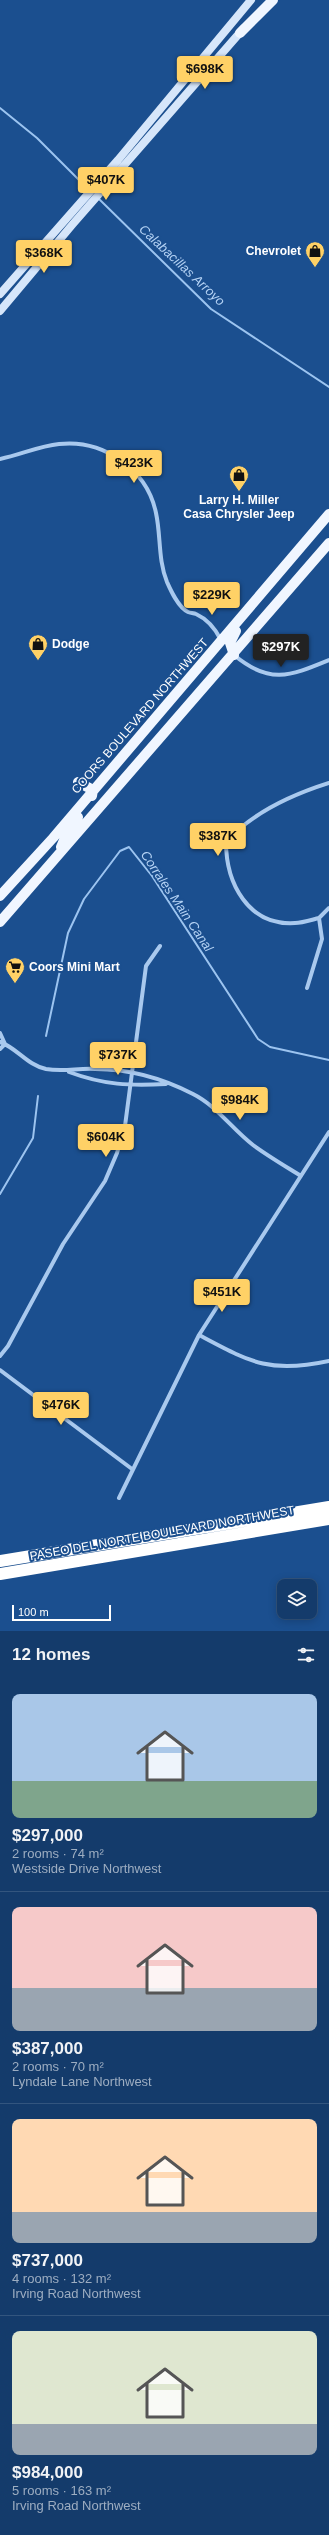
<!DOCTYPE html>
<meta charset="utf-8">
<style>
:root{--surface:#143b6b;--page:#214673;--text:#f1f3f6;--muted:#9dadc1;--line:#33557e;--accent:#ffd166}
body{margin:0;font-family:Arial,sans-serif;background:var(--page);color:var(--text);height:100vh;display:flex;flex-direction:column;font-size:15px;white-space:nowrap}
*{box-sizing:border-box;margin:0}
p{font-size:13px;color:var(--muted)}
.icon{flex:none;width:22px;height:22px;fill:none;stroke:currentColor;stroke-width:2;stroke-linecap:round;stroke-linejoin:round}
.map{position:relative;height:1631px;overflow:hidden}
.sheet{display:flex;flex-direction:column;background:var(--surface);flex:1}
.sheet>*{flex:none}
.fabs{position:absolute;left:277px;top:1579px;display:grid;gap:8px}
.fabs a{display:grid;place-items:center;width:40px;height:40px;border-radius:8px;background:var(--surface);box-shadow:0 2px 10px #0003,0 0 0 1px var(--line);font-size:20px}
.scale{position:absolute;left:12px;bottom:10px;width:99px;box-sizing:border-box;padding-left:4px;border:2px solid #fff;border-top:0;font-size:11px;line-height:14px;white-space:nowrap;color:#fff;-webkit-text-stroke:3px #1b4f8f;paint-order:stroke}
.price{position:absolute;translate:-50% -34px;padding:0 9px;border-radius:4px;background:var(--accent);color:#111;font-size:13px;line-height:26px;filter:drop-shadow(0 1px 2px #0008)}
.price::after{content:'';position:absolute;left:50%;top:24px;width:12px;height:9px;margin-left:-6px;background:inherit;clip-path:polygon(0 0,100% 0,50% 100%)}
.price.active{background:#222;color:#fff}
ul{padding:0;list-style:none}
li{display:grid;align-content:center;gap:8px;height:212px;padding:0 12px}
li+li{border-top:1px solid var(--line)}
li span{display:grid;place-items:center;height:124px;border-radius:8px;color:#555}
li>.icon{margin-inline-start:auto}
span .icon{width:72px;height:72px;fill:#fffc;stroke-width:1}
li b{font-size:17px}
h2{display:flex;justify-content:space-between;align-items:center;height:48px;padding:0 12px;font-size:17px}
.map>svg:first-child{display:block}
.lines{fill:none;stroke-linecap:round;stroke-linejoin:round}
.stream{stroke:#9cc4f0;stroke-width:2}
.street{stroke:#a9c9ee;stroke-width:4}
.secondary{stroke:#d6e6fa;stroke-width:8}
.primary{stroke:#f0f6ff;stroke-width:10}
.highway{stroke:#fff;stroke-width:12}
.labels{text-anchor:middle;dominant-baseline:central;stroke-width:4;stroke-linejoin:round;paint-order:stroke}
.poi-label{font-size:12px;font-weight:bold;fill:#fff;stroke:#1b4f8f;text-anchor:start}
.street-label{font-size:12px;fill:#fff;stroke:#1b4f8f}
.water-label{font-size:13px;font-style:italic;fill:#b5d3f5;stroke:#1b4f8f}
</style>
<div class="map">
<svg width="329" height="1631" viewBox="0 0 329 1631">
<rect width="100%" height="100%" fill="#1b4f8f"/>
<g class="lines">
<!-- stream -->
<path class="stream" d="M0,108L37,138L89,190
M98,198L211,309L329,387
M46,1036L68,933L84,899L120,851L129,847L152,876L258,1039L270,1047L329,1060
M0,1194L33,1138L38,1096"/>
<!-- street -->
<path class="street" d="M0,459C20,455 39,446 59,444C103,439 147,469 156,513C161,536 158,560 167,582C171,591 178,607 188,612C190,613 194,613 196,614C207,619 216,630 221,640
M234,655C270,685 290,676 329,660
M319,918C311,920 302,923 295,923C248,926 226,883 226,842C253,812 291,795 329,783
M307,988L322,939L319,918L329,908
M0,1033L5,1044
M0,1042C17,1048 27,1065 46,1069C63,1072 78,1068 95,1069C130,1069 162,1078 193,1094C217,1106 232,1129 253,1145C268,1156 285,1166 301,1176
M0,1049L5,1044
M69,1072C104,1085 130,1086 166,1084
M199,1335C250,1362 269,1374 329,1361
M0,1356L8,1346L63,1244L105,1181L117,1153L125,1126L146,966L160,946
M0,1370L132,1469
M119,1498L199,1335L329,1132"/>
<!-- secondary -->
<path class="secondary" d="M0,294L118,160L251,0
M0,311L72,225L244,28"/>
<!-- primary -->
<path class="primary" d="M240,33L273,0
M234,655L230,643L236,631
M78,782L93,790L92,796
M61,847L68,831L78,817
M0,896L53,838L329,514
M0,922L329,543"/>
<!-- highway -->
<path class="highway" d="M0,1561L329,1507
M0,1574L329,1519"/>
</g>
<!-- icons -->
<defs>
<symbol id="shop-pin" viewBox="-11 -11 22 30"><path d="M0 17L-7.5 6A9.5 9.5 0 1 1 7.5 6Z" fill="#ffd166" stroke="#1b4f8f"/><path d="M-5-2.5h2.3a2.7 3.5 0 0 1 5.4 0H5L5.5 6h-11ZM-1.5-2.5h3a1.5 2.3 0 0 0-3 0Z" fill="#111"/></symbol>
<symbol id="supermarket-pin" viewBox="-11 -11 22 30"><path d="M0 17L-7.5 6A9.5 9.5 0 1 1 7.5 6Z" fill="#ffd166" stroke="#1b4f8f"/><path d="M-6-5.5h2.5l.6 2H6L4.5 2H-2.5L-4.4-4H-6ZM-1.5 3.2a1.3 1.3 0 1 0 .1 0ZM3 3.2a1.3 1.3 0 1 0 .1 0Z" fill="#111"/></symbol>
</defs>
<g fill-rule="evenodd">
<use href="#shop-pin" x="304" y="240" width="22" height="30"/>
<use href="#shop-pin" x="228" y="464" width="22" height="30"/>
<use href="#shop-pin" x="27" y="633" width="22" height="30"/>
<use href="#supermarket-pin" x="4" y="956" width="22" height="30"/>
</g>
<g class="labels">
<!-- poi labels -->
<g class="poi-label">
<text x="301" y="251" text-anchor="end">Chevrolet</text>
<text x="239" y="500" text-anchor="middle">Larry H. Miller<tspan x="239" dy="14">Casa Chrysler Jeep</tspan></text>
<text x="52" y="644">Dodge</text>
<text x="29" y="967">Coors Mini Mart</text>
</g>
<!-- street labels -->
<g class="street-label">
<text transform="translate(140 716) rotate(-49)">COORS BOULEVARD NORTHWEST</text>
<text transform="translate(162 1533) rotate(-10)">PASEO DEL NORTE BOULEVARD NORTHWEST</text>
</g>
<!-- water labels -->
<g class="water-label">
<text transform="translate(182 265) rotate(43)">Calabacillas Arroyo</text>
<text transform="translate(177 901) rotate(56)">Corrales Main Canal</text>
</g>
</g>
</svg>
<div class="fabs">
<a><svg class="icon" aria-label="layers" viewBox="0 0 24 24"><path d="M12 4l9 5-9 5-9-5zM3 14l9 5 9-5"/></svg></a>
</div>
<div class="scale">100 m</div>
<b class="price" style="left:205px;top:90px">$698K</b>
<b class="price" style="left:106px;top:201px">$407K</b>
<b class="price" style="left:44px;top:274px">$368K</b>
<b class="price" style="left:134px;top:484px">$423K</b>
<b class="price" style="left:212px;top:616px">$229K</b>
<b class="price active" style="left:281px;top:668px">$297K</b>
<b class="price" style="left:218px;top:857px">$387K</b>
<b class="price" style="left:118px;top:1076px">$737K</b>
<b class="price" style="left:240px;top:1121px">$984K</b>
<b class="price" style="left:106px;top:1158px">$604K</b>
<b class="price" style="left:222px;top:1313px">$451K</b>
<b class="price" style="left:61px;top:1426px">$476K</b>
</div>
<section class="sheet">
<h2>12 homes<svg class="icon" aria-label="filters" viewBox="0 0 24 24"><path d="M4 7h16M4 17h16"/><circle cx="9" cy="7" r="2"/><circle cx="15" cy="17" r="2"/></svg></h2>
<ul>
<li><span style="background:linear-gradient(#a9c7e8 70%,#7fa58c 0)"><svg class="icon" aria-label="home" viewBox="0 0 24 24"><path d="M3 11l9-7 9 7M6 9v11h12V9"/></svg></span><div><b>$297,000</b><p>2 rooms · 74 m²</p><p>Westside Drive Northwest</p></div></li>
<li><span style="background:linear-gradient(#f6c9c9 65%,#9aa5b1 0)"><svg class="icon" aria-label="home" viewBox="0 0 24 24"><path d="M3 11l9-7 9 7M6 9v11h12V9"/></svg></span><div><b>$387,000</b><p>2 rooms · 70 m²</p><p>Lyndale Lane Northwest</p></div></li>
<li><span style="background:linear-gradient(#ffd9b3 75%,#9aa5b1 0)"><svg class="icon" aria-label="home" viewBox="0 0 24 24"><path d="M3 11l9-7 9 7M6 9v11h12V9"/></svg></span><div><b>$737,000</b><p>4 rooms · 132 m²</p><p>Irving Road Northwest</p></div></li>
<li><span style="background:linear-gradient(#dfe7d0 75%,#9aa5b1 0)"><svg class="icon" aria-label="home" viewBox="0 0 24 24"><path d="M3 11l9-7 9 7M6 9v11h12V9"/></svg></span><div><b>$984,000</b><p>5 rooms · 163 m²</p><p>Irving Road Northwest</p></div></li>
</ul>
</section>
